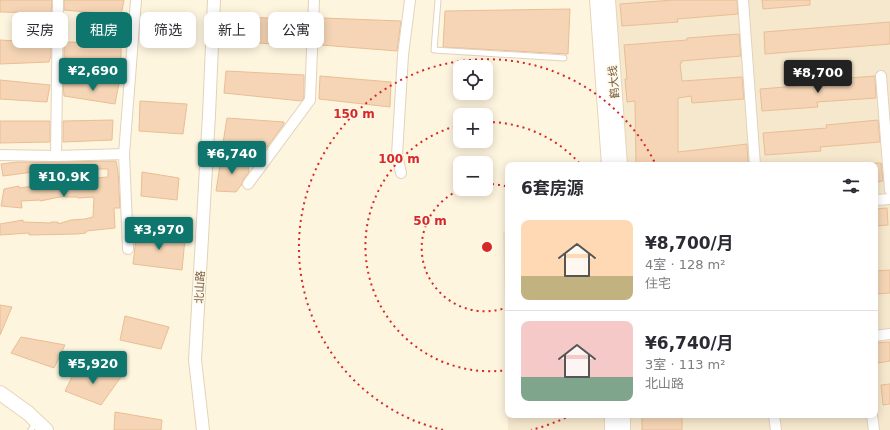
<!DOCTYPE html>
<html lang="zh">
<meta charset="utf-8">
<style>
:root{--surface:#fff;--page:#f7f7f7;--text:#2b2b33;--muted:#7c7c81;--line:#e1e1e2;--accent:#0f766e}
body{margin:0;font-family:"DejaVu Sans","Noto Sans SC",sans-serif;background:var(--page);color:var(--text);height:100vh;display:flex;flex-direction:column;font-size:15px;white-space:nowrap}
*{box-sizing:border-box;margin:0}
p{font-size:13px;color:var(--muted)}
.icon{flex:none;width:22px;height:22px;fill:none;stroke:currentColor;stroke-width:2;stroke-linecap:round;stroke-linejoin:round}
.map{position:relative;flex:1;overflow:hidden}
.sheet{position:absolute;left:505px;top:162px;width:373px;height:256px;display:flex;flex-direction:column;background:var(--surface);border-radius:8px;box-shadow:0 2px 10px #0003}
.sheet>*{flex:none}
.top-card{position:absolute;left:12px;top:12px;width:380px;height:36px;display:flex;gap:8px}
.buttons{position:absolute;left:453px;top:60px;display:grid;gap:8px}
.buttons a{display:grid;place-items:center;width:40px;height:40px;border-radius:8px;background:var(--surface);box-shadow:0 2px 10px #0003;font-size:20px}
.price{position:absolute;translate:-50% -34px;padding:0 9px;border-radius:4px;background:var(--accent);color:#fff;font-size:13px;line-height:26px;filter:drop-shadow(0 1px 2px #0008)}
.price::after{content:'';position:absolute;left:50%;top:24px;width:12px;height:9px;margin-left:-6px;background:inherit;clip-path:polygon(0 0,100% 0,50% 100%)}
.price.current{background:#222;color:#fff}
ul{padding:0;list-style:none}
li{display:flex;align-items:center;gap:12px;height:100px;padding:0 16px}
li+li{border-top:1px solid var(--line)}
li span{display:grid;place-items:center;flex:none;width:112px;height:80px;border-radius:8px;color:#555}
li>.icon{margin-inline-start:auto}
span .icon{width:48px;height:48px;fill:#fffc;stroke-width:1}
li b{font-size:17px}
h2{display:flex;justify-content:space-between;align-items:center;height:48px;padding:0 16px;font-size:17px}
.chip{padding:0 14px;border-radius:8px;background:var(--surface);box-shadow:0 2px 10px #0003;font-size:14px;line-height:36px}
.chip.current{background:var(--accent);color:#fff}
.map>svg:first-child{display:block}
.residential{fill:#f6e8cd}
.building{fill:#f5d5b5;stroke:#e9be94}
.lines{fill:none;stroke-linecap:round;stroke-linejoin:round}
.service-casing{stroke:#e2d2bb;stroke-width:7}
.minor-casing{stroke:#e2d2bb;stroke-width:12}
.tertiary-casing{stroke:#e2d2bb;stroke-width:14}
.secondary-casing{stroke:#e8d4b8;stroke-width:16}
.service{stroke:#fff;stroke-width:5}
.minor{stroke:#fff;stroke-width:10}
.tertiary{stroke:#fff;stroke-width:12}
.secondary{stroke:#fff;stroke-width:14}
.ring{fill:none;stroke:#d62828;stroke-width:2;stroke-dasharray:2 4}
.labels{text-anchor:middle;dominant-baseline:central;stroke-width:3;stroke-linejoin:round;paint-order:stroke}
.street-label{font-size:11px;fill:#765c45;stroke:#fff8e7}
.centre{fill:#d62828;stroke:#fff8e7;stroke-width:2}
.ring-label{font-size:12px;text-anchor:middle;font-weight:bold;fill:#d62828;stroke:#fff8e7;stroke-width:3;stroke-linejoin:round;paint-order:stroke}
</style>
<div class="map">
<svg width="890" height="430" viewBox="0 0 890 430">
<rect width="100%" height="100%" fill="#fef5df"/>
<!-- residential -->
<path class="residential" d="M613,0H890V430H508L503,232L508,230V415H875V165H624Z"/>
<!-- building -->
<path class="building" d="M0,0H52L51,13L0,12Z
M64,0H124L121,15L64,10Z
M673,0H737L738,14L677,19L678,22L622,26L620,4Z
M762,0H810V5L763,9Z
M570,9L568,54L443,47L445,11Z
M228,16L307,20L306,46L226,41Z
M323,18L401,21L397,51L321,45L322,32L321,31Z
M147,22L189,24L188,47L148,45Z
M890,22V44L765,54L764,32Z
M739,34L741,56L681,61L682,63H680L682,81L742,77L744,99L692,103L691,96L678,98V152L747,144L748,165H636L635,101L627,102L625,79H627L624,45L687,40V38Z
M0,40L51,43V58H50L49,62L0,64Z
M64,42L121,43V62L64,58Z
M226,71L304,75V98L301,101L224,93Z
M320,76L391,82L390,107L319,99Z
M875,76L876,98L817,102L818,107L762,111L760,89L823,84V80Z
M0,80L50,85L47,102L0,99Z
M119,83L115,104L64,96L63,84Z
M140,101L187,104L183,134L139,131Z
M227,118L284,122V124L267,147L223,143Z
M113,120L112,140L63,142V121Z
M878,120L880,142L820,147L821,151L765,155L763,133L827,128L826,125Z
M0,121H50V142L0,143Z
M221,159L248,163L249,172L243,180L242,184L236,192L216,191Z
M116,161L118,171L120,208H114L115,228L86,231V233L77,234L29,235V233L0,235V224L23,220V222L51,223V222H58V224L71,220L85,219L93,217L94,197L78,198V197H65V196L40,201V200L21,201L22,208L1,206L4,189L19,186V188L34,186V187L49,182V184L63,183V185L75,184V185L94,182V178L108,177V169H95V168H88L87,165L3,176L1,164L18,162H56Z
M875,163H881L883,181L875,182Z
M142,172L179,178L177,200L141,196Z
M887,208L888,225L875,226V209Z
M137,231L185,239L182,270L133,264Z
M890,270V293L875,294V271Z
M0,305L12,307L0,335Z
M125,316L169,327L161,349L120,340Z
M21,337L65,345L54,368L11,353Z
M890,342V361L878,363L876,343Z
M75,371L123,374L101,405L65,391Z
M890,384V404L883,405L881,385Z
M115,412L162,420L161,430H114Z
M642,415H682V430H642Z"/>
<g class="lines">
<defs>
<path id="service" d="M438,0L434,50L564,58
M31,430L32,428"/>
<path id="minor" d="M743,0L755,165
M881,76L890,190
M0,155L56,156L124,154
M56,156L58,0
M401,173L397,155L403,55L410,0
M248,184L310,100L314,0
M875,200L890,199
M128,249L124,154L136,0
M875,336L890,334
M774,415L776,430
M872,415L874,430"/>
<path id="tertiary" d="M203,430L195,360L209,115L214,0"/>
<path id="secondary" d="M597,0L609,165
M608,0L620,165
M0,393L28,413L46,430
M612,430V415
M623,430V415"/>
</defs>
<!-- service casing -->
<use href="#service" class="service-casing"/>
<!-- minor casing -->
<use href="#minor" class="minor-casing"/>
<!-- tertiary casing -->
<use href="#tertiary" class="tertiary-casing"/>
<!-- secondary casing -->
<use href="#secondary" class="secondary-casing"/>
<!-- service -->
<use href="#service" class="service"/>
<!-- minor -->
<use href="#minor" class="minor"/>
<!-- tertiary -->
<use href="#tertiary" class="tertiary"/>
<!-- secondary -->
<use href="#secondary" class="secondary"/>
</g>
<!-- distance rings -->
<g class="ring">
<path d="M508 307A63 63 0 0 1 462 189M486 184A63 63 0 0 1 508 187"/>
<path d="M508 370A125 125 0 0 1 460 125M487 122A125 125 0 0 1 581 165"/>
<path d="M571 415A188 188 0 0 1 531 430M443 430A188 188 0 1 1 656 165"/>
</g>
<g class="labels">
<!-- street labels -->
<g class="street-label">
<text transform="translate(614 82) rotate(-94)">鹤大线</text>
<text transform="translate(200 287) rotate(-87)">北山路</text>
</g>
</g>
<circle cx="487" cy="247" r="6" class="centre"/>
<g class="ring-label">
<text x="354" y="118">150 m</text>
<text x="399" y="163">100 m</text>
<text x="430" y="225">50 m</text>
</g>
</svg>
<div class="buttons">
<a><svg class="icon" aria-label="locate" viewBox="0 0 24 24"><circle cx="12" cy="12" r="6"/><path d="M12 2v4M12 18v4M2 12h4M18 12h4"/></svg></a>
<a>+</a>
<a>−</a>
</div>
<b class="price" style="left:93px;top:92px">¥2,690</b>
<b class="price current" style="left:818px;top:94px">¥8,700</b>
<b class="price" style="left:232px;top:175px">¥6,740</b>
<b class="price" style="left:64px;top:198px">¥10.9K</b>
<b class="price" style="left:159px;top:251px">¥3,970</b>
<b class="price" style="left:93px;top:385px">¥5,920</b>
<div class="top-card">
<a class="chip">买房</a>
<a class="chip current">租房</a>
<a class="chip">筛选</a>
<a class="chip">新上</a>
<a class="chip">公寓</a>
</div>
<section class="sheet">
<h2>6套房源<svg class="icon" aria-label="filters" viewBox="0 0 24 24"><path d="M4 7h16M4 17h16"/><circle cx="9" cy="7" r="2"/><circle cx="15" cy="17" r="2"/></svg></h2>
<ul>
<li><span style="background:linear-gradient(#ffd9b3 70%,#c2b280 0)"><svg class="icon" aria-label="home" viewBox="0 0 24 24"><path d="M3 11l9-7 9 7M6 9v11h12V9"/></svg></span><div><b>¥8,700/月</b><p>4室 · 128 m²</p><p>住宅</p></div></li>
<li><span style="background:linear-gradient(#f6c9c9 70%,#7fa58c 0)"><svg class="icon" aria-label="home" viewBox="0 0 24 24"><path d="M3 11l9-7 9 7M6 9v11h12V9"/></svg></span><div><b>¥6,740/月</b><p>3室 · 113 m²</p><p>北山路</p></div></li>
</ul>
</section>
</div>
